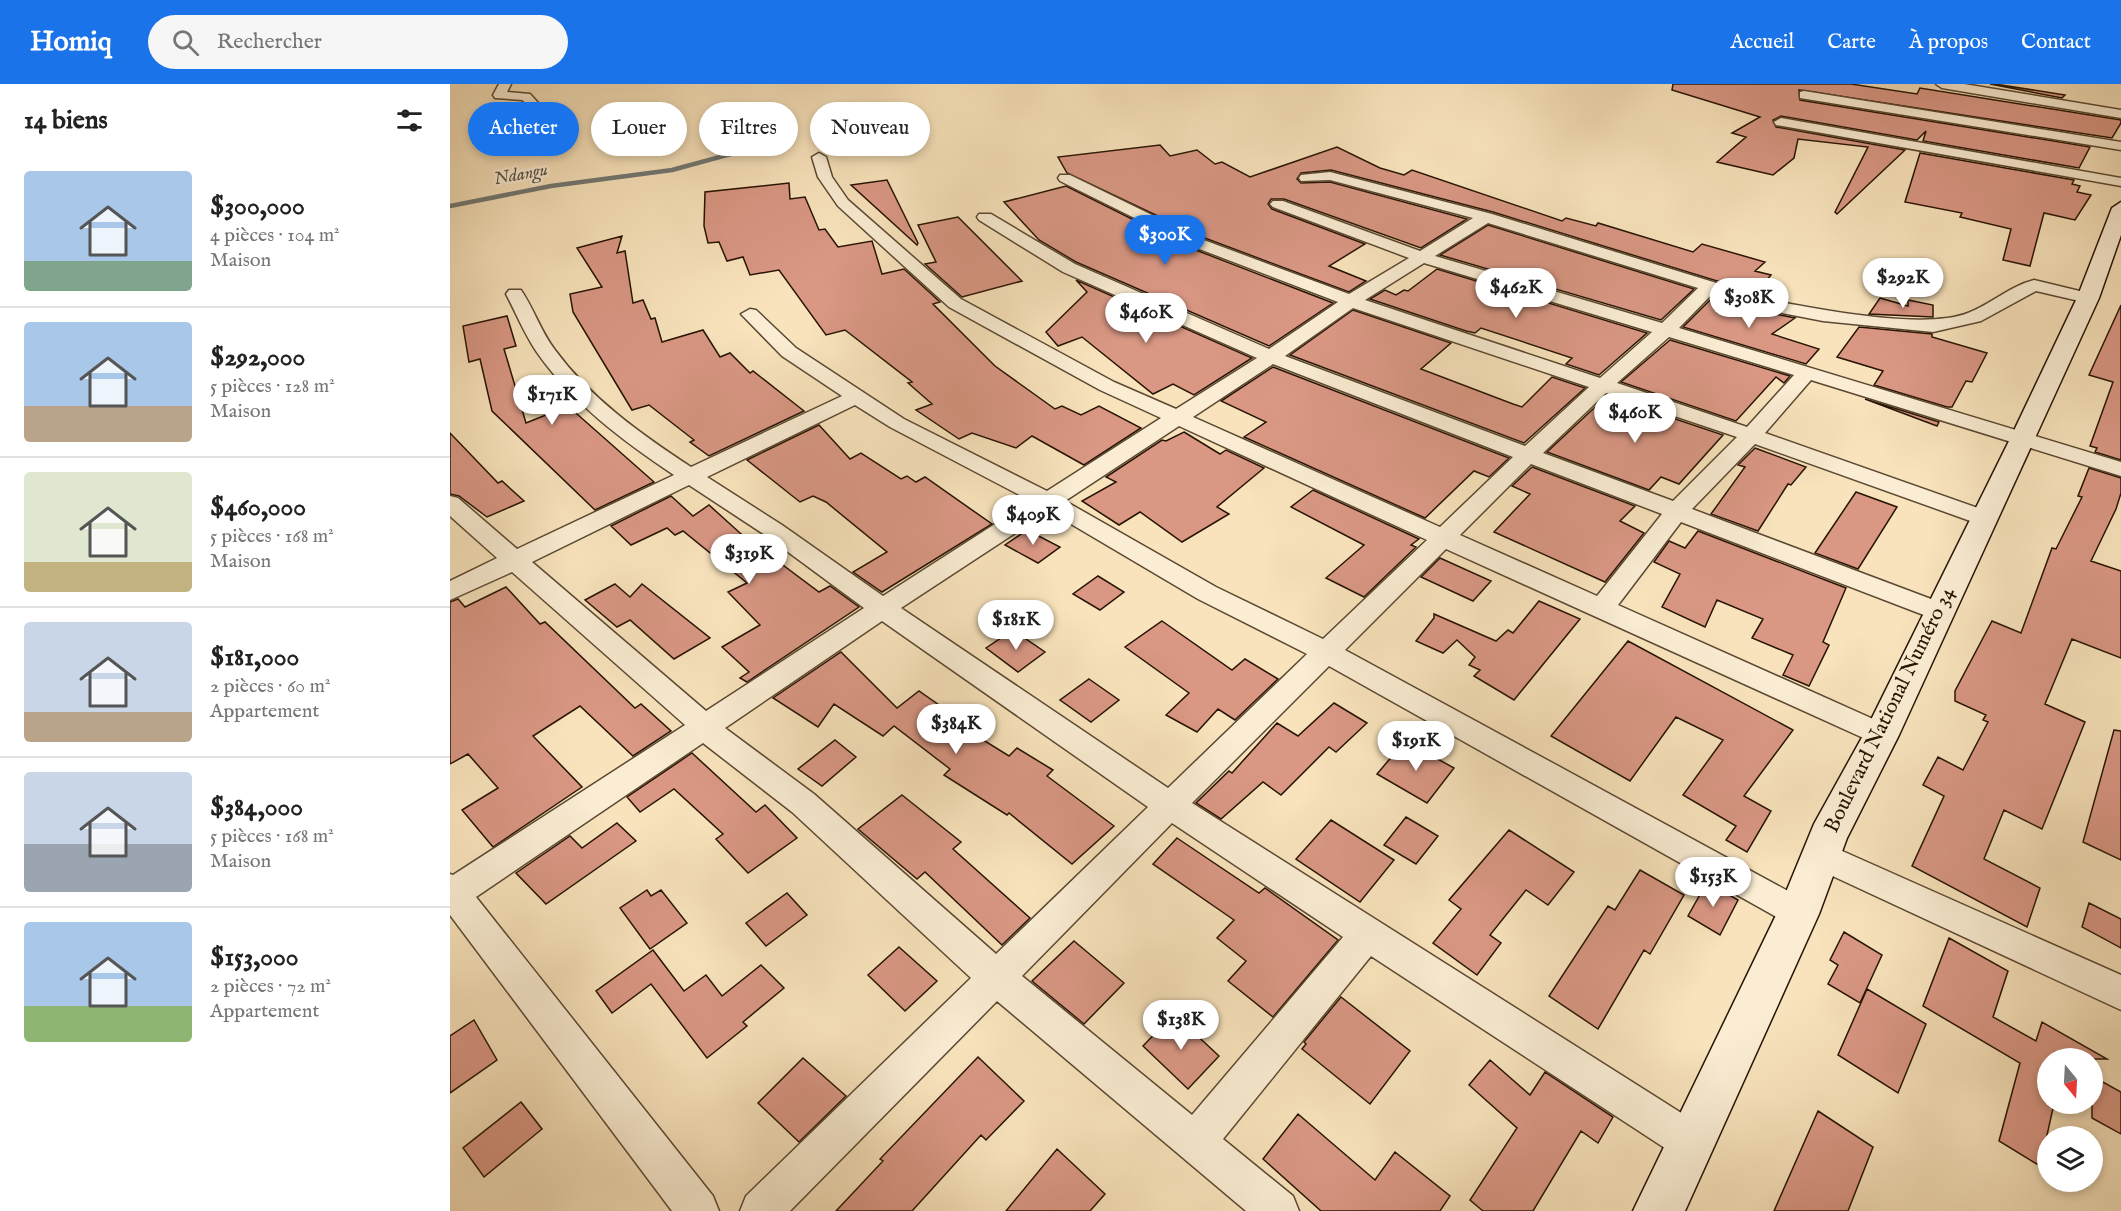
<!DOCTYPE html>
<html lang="fr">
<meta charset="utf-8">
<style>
:root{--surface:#fff;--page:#f6f6f6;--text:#222;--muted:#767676;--line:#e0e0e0;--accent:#1a73e8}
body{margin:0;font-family:"IM FELL English",serif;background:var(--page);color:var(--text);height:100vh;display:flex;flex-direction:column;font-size:22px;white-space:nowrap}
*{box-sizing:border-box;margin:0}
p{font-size:20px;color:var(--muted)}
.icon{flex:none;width:33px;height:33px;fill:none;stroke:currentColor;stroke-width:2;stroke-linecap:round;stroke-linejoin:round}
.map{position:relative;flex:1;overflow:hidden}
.side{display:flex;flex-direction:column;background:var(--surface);width:450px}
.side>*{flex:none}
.hud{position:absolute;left:18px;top:18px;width:570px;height:54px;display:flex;gap:12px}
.needle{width:39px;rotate:162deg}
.buttons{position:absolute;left:1587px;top:964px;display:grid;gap:12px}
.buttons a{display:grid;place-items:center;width:66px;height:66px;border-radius:50%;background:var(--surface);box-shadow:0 3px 9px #0003;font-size:30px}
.price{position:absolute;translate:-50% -51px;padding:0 14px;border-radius:21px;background:#fff;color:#222;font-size:20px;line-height:39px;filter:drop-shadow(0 2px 3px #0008)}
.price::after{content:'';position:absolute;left:50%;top:36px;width:18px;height:14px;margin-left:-9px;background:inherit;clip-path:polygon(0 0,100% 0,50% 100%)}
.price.selected{background:var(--accent);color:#fff}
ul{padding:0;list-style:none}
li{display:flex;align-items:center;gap:18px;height:150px;padding:0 24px}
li+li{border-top:2px solid var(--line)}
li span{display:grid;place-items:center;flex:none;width:168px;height:120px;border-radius:6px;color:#555}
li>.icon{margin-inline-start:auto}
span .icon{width:72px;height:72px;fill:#fffc;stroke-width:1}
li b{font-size:26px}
h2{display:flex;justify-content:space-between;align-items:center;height:72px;padding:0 24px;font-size:26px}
.chip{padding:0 21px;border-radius:27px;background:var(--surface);box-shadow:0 3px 9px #0003;font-size:21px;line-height:54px}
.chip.selected{background:var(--accent);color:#fff}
header{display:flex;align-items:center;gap:36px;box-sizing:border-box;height:84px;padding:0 30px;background:var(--accent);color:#fff}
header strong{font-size:28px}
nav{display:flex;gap:33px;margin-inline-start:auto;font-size:21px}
.search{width:420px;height:54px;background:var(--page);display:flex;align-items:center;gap:15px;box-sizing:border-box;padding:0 21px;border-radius:33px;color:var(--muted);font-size:22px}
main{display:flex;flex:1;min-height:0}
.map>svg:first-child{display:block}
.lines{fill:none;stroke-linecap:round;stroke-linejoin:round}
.stream{stroke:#727873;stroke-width:4.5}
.building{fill:#d99784;stroke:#271403;stroke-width:1.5}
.street-casing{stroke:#5b4831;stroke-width:3}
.secondary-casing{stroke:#271403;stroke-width:3}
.street{fill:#faedd3;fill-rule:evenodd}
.secondary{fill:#faedd3;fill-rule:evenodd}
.labels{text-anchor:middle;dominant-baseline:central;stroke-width:5;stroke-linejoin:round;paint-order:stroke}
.far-water-label{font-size:18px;font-style:italic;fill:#534e44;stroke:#faedd3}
.street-label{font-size:21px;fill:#271403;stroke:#faedd3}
</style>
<header>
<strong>Homiq</strong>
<div class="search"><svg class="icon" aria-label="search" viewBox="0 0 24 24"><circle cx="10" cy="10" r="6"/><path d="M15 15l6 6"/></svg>Rechercher</div>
<nav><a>Accueil</a><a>Carte</a><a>À propos</a><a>Contact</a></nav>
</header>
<main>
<section class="side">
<h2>14 biens<svg class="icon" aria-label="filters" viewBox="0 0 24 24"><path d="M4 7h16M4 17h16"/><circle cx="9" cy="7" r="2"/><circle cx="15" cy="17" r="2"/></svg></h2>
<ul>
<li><span style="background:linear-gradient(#a9c7e8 75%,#7fa58c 0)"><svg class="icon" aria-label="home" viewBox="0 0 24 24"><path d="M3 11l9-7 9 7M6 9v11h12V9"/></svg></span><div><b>$300,000</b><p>4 pièces · 104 m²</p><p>Maison</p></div></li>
<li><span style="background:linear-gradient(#a9c7e8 70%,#b9a48a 0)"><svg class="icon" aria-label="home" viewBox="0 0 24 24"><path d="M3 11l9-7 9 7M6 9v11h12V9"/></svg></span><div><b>$292,000</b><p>5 pièces · 128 m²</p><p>Maison</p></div></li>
<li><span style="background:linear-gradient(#dfe7d0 75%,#c2b280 0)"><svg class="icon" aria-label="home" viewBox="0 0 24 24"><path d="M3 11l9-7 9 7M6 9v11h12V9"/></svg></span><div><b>$460,000</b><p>5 pièces · 168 m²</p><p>Maison</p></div></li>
<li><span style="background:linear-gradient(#c9d6e8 75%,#b9a48a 0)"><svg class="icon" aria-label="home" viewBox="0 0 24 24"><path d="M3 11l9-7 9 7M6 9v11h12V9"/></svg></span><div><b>$181,000</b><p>2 pièces · 60 m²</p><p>Appartement</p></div></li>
<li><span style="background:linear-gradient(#c9d6e8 60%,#9aa5b1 0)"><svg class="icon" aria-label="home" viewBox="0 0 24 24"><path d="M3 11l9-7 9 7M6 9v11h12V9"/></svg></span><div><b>$384,000</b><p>5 pièces · 168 m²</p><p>Maison</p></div></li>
<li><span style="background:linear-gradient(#a9c7e8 70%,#8fb573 0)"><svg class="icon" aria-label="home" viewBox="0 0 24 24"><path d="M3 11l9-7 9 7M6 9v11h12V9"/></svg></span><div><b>$153,000</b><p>2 pièces · 72 m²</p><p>Appartement</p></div></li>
</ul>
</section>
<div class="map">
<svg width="1671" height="1127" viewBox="0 0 1671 1127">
<rect width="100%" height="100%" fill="#f8e3bc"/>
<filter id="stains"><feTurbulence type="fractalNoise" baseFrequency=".00333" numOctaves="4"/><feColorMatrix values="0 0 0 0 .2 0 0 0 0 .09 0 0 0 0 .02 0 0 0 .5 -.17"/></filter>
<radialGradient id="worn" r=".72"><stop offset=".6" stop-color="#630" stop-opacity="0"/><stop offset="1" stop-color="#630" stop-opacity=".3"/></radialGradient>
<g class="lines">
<!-- stream -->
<path class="stream" d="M0,122L101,102L222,86L325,58"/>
</g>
<!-- building -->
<path class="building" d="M1223,0H1401L1467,10L1470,4L1671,36V39L1662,54L1349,6L1350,16L1640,63L1629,84L1473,57L1476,47L1467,56L1331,32L1323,36L1326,43L1455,66L1387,130L1385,128L1418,63L1348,55L1344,74L1323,91L1267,78L1296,53L1282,49L1310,33L1222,6Z
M1540,0H1545L1615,11L1612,14Z
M710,61L720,72L747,66L765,80L772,78L800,93L887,63L930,84L954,91L962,86L1112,137L1116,134L1146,142L1148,139L1243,168L1252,160L1315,178L1305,187L1321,191L1306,209L1043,128L881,86L851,89L847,95L851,99L880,98L1017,135L971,164L834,115H821L818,120L822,125L915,160L879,182L916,197L899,208L752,153L617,89L608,73Z
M1470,69L1624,96L1622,100L1630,102L1627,108L1641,111L1625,136L1594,129L1580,182L1553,176L1561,145L1510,133L1512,129L1455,118Z
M437,96L468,159L467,161L401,101Z
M339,99L340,115L355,113L369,146L375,145L388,163L422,157L432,190L454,185L490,218L483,220L545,282L605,325L612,322L631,331L649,322L691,344L634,381L582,352L566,364L522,349L509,355L466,326L482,320L458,299L462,298L395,246L376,251L329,186L300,191L293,173L277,177L269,158L258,159L254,142L255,108Z
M616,102L738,163L883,219L819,262L626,178L589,156L554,118Z
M508,133L572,197L512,213L475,180L486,178L468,141Z
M1038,141L1244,205L1211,236L990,171Z
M172,152L167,169L175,167L183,219L193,216L201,235L205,234L212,258L253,246L270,273L280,269L300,289L303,287L354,327L259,372L240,358L244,356L199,321L182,326L123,228L120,210L152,203L127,164Z
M987,185L1197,249L1149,291L1116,280L1122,274L1031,244L1025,249L1016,247L920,215L935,206L946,211L954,206L958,207Z
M626,196L802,274L744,311L723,300L703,310L632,253L608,262L596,248L637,208Z
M1264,212L1316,228L1345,234L1322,250L1369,265L1356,280L1233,243Z
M1430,214L1458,222V216L1483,221V233L1419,230Z
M1671,221V376L1645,368L1647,364L1640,362L1663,298L1639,291Z
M903,226L1001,259L971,285L1063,320L1072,323L1102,293L1135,304L1074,359L840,271Z
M57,232L66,262L54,265L76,339L118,322L204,398L145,426L42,327L30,275L19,278L13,242Z
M1409,243L1482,250V253L1537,269L1522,298L1516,297L1502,323H1497L1424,301L1433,287L1387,273Z
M1220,256L1340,292L1334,299L1326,293L1286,337L1171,298Z
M823,283L1059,374L1039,393L1024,387L975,434L794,353L816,338L771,317Z
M1157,312L1273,351L1229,400L1211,393L1199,406L1097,368Z
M1415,315L1489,338L1487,342Z
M369,341L400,375L411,369L451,395L457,392L466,398L475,393L542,440L432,508L403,488L437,468L376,418L363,412L350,418L297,376Z
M734,348L770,370L776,366L814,384L767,423L779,430L732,458L690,428L669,441L632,417L666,398L656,393L712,356L716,357Z
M0,349L48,399L52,397L74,417L37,433L9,412L0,410Z
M1305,364L1356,383L1341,401L1338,400L1308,447L1261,430L1295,383L1288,381Z
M1082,383L1185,422L1170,437L1194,449L1155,498L1044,448L1080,410L1062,402Z
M1639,384L1671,394V409L1666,425L1641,477L1671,487V574L1622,555L1595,620L1635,638L1592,745L1554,726L1534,775L1590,804L1577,843L1462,782L1494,712L1473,701L1488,673L1513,686L1538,638L1533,636L1536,631L1505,617V607L1542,537L1571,549L1602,464L1606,465L1632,413L1628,412Z
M863,406L969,455L961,461L966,463L914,513L876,494L914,461L841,423Z
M1406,408L1447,423L1408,485L1365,469Z
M221,412L243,432L259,421L290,449L369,508L380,502L409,523L297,598L290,594L299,588L272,563L310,541L278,508L297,499L233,447L225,451L217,444L181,461L161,442Z
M577,446L610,463L588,479L555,461Z
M1248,447L1396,504L1373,558L1379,561L1359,602L1333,591L1343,571L1302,554L1313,535L1267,516L1255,543L1212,523L1230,490L1204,478L1219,457L1235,464Z
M990,474L1041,497L1023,517L971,493Z
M648,492L674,508L650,526L623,510Z
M165,500L180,513L192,500L260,554L224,575L180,536L167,543L135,516Z
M56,503L90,540L95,538L185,624L191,620L221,647L183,672L130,622L83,652L132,703L43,763L12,726L48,704L18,670L0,680V518L8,515L15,523Z
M1089,517L1130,535L1064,616L1024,592L1030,586L1019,581L1025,573L1007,556L993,569L966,557L984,534V530L1046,557L1058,546L1063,549Z
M712,537L782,586L795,575L828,595L785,636L768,625L747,648L716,631L739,609L675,563Z
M563,546L595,568L568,588L536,564Z
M1178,557L1343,646L1294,712L1321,727L1297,768L1276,756L1286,742L1233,711L1273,656L1226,633L1180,697L1101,652Z
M391,568L447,624L469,607L506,633L501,636L559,672L567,664L603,686L597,692L664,742L622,780L559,729L557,731L494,691L500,685L444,642L433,652L384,620L368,643L323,614Z
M639,595L669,616L641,638L610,616Z
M884,619L917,639L886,668L879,663L831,711L813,698L771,735L746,719L779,687L782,689L827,639L848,652Z
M1664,646L1671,647V776L1633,758Z
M385,656L406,673L372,702L348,685Z
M955,657L1004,684L977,719L927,690Z
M242,669L306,728L315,721L347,754L298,789L266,755L273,750L224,705L190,728L177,713Z
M452,711L511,758L503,765L580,834L552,861L475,788L467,795L408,745Z
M956,733L988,752L966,780L934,761Z
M881,736L944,776L910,818L846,775Z
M167,739L186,757L96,820L66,789L120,752L132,764Z
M1059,746L1124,788L1098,821L1076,806L1040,851L1051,859L1027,891L983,859L1011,825L999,816Z
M727,754L809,809L815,804L888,856L823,933L778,897L796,877L767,854L784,836L703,780Z
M1190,786L1234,811L1200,870L1194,866L1148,945L1099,912L1158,822L1165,826Z
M1257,798L1288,816L1270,851L1238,832Z
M197,806L201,812L211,806L237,839L200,865L170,824Z
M337,809L357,831L316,862L296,839Z
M1639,819L1671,835V864L1632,843Z
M1394,848L1432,871L1410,919L1378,900L1388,881L1380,876Z
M1499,854L1558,887L1543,933L1586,957L1592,938L1657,975H1598V1020H1604L1590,1082L1549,1057L1570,979L1473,922Z
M624,857L674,899L634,940L582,897Z
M449,863L487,897L455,927L418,891Z
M203,866L234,907L256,891L272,912L311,881L334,904L293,938L297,942L257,974L201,900L162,929L146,907Z
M1417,905L1476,940L1448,1009L1388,971Z
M891,913L960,967L920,1020L852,965L856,960L854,958Z
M724,930L769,972L738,1005L693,962Z
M24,936L47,976L0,1009V952Z
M528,973L574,1017L536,1056L531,1051L462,1127H386L433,1077L430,1075Z
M353,974L396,1012L349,1058L308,1019Z
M1040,976L1080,1011L1095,988L1163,1033L1148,1059L1131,1047L1083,1127H1033L1020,1116L1067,1044L1019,1001Z
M1642,992L1671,1008V1050L1642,1034Z
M71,1018L92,1045L34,1093L13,1064Z
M1368,1027L1423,1063L1398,1127H1324Z
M848,1030L925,1096L945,1068L1000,1112L990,1127H871L813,1075Z
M607,1065L655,1110L640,1127H556Z"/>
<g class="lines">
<defs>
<path id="street" d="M49,0H61L57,8L80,10L90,21L84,25L72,16L45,14L43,11Z
M1486,0H1514L1671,26V34L1492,4Z
M1354,7L1671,58V66L1350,14V8Z
M1331,34L1671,94V102L1326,41L1324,38Z
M369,69L376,73L382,93L398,116L511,215L664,298L726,325L807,274L613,188L529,136L527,133L529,130H541L625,180L819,265L888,218L739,161L610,97L608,94L610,91H620L751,155L899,210L959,174L823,123L820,120L823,117H833L970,167L1023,134L880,96L851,97L849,94L851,91L880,88L1042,130L1325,217C1371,226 1476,246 1518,229C1541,220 1560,202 1584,196L1638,209L1644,210L1647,214L1644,218L1638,219L1586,207L1531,237L1483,248L1373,237L1316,226L1263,209L1229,244L1671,378V392L1361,296L1315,349L1542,429L1546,434L1542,439L1534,441L1526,439L1305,360L1242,425L1497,521L1501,527L1497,533L1488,536L1479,533L1231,438L1168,521L1441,643L1446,651L1441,659L1431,662L996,465L895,566L1360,819L1365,830L1360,841L1348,845L879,582L742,719L1255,1044L1261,1058L1255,1072L1241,1078L1227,1072L921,872L773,1055L843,1112L849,1127H796L547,917L340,1127H290L296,1112L521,894L342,728L253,659L26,813L263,1112L269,1127H222L0,831V790L3,791L235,641L62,488L0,516V497L47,474L0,432V412L8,414L67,465L224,391C173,357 121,318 86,267C74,249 66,229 56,210L59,206H71C84,225 91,248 105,266C140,314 192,351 241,383L392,312L332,272L291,230L300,225L306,226L346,264L454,335L597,407L711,334L650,306L499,223L388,122L368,93L362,73ZM1038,139L1248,204L1212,239L985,172ZM974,179L1202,248L1150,294L915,216ZM903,224L1139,303L1075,362L835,272ZM1219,253L1344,291L1297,343L1167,299ZM823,280L1063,373L990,443L743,333ZM1156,309L1287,353L1223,417L1093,369ZM405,321L440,343L581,417L433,512L332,441L257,393ZM729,342L977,456L873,555L766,503L615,417ZM1081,380L1212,430L1147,512L1010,451ZM239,401L315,451L414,524L256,627L82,478ZM599,427L748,515L857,570L718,704L451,524ZM432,537L698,723L546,870L364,710L275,644ZM722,739L893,853L742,1031L572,892Z
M1372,758L1671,891V926L1361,782L1356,772L1361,762Z"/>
<path id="secondary" d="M1671,118V151L1649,214L1449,651L1397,754L1369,830L1235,1127H1183L1329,825L1364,740L1415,648L1561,353L1627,214L1662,124Z"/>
</defs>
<!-- street casing -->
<use href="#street" class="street-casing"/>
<!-- secondary casing -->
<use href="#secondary" class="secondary-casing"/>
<!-- street -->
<use href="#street" class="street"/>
<!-- secondary -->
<use href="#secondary" class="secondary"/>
</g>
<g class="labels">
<!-- far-water labels -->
<g class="far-water-label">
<text transform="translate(71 91) rotate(-11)">Ndangu</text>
</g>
<!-- street labels -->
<g class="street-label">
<text transform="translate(1440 626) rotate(-64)">Boulevard National Numéro 34</text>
</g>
</g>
<rect width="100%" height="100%" filter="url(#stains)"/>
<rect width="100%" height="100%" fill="url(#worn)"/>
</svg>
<div class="buttons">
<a><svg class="needle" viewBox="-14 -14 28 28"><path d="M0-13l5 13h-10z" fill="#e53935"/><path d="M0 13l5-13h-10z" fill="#767676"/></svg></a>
<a><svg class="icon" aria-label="layers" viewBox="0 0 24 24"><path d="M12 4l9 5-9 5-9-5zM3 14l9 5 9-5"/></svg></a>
</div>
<b class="price selected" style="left:715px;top:182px">$300K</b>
<b class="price" style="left:1453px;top:225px">$292K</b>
<b class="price" style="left:1066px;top:235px">$462K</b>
<b class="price" style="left:1299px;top:245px">$308K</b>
<b class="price" style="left:696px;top:260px">$460K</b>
<b class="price" style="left:102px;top:342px">$171K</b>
<b class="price" style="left:1185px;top:360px">$460K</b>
<b class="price" style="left:583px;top:462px">$409K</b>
<b class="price" style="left:299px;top:501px">$319K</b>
<b class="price" style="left:566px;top:567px">$181K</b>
<b class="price" style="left:506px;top:671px">$384K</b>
<b class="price" style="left:966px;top:688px">$191K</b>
<b class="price" style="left:1263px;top:824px">$153K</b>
<b class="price" style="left:731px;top:967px">$138K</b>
<div class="hud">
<a class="chip selected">Acheter</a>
<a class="chip">Louer</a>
<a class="chip">Filtres</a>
<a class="chip">Nouveau</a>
</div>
</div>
</main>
